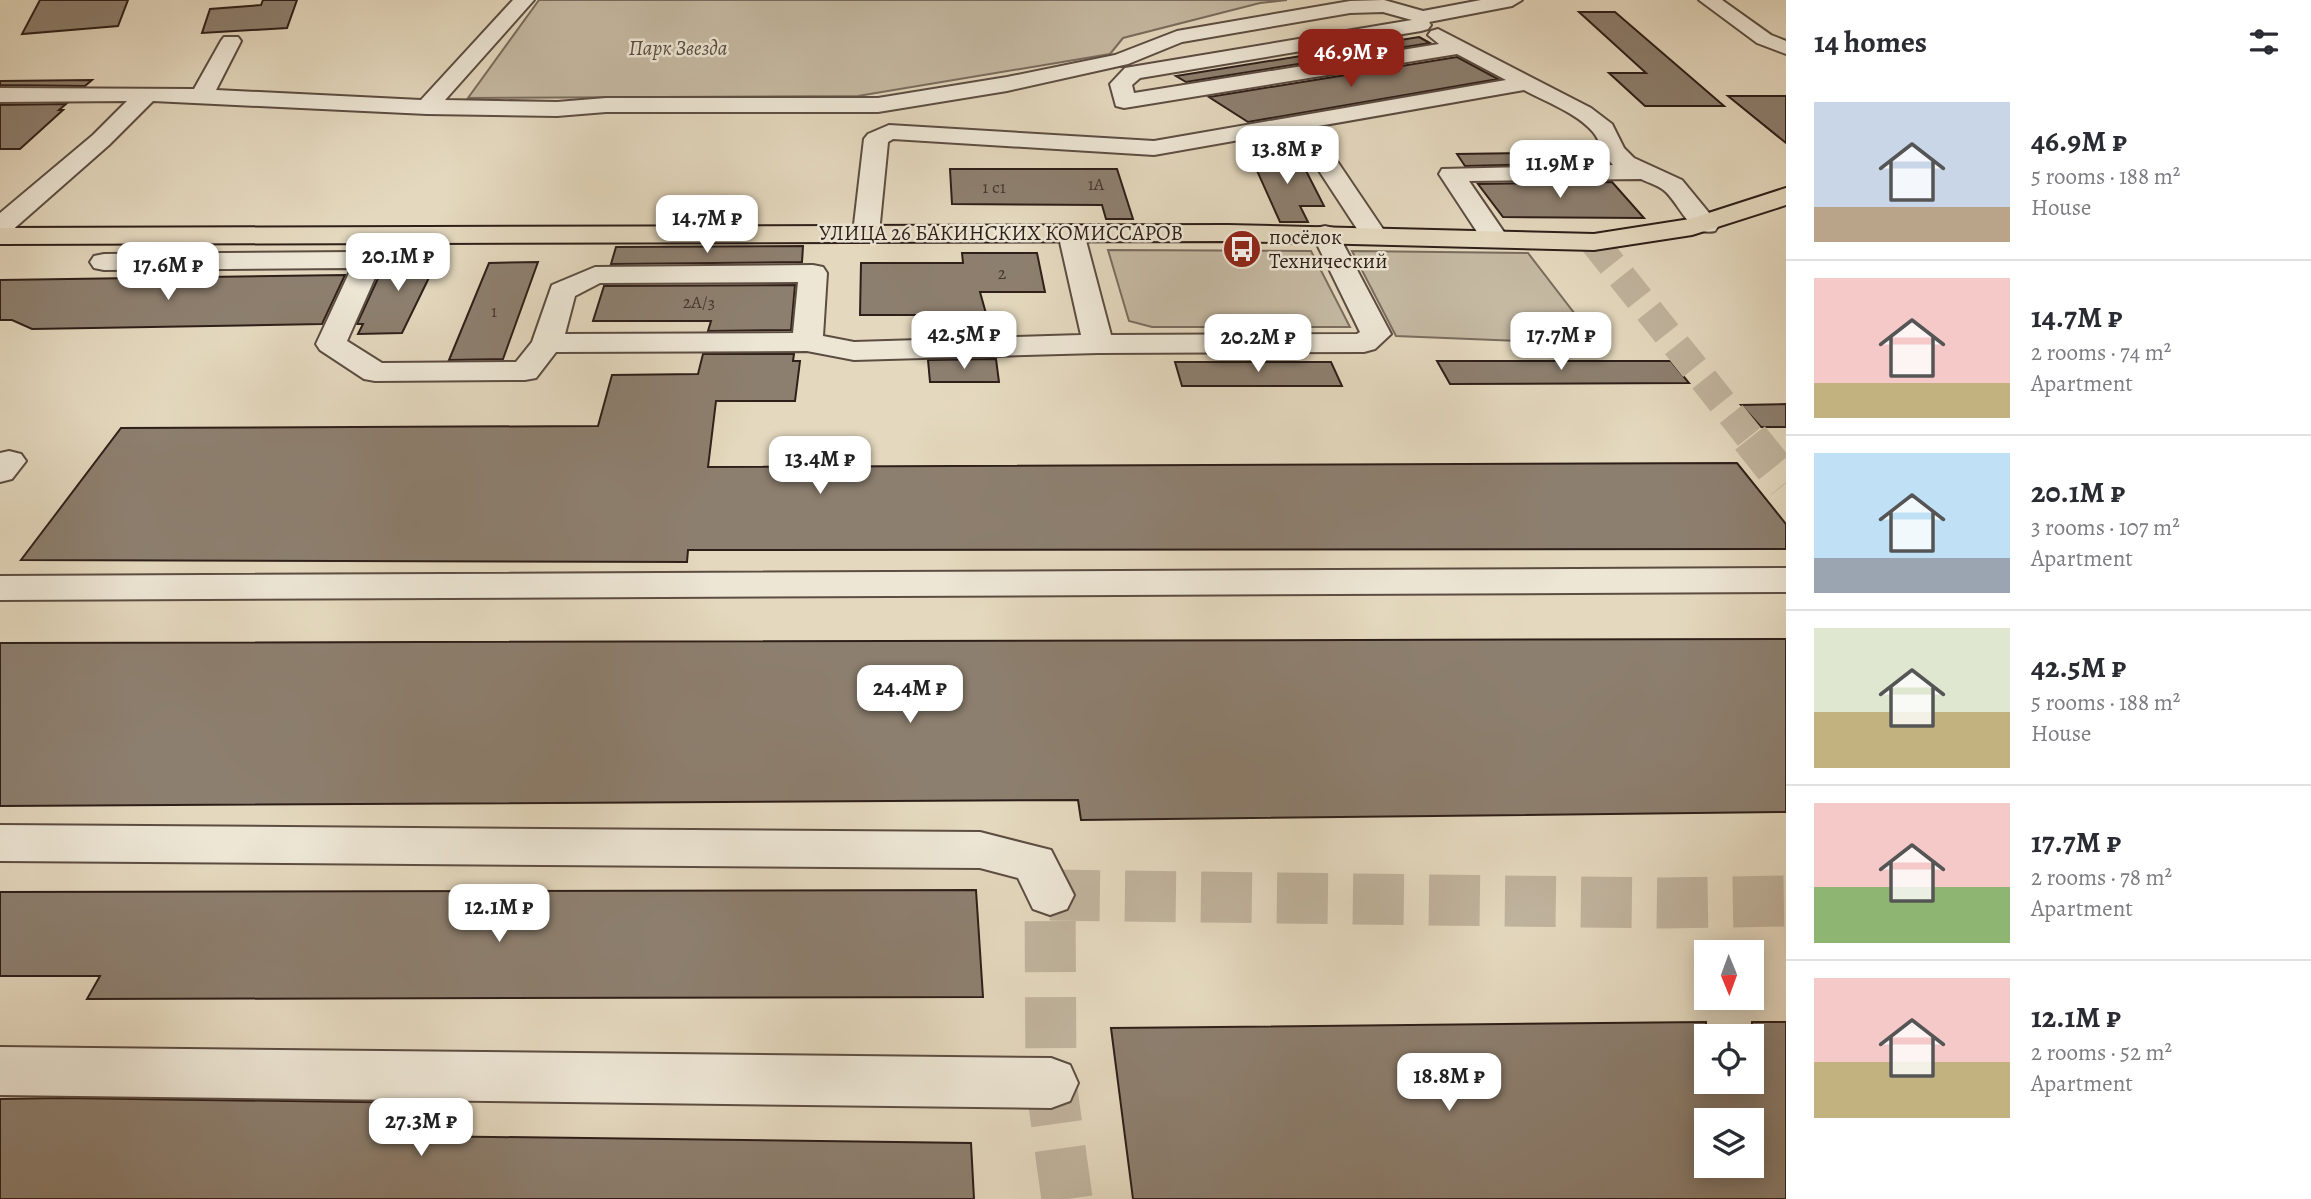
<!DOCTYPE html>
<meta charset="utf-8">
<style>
:root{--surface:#fff;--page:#f2f2f3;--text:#2b2b33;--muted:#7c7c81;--line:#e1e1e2;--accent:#8f2418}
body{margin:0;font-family:Alegreya,serif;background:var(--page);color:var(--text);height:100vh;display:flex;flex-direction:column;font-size:26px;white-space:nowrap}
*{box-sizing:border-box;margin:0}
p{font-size:23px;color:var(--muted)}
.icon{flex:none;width:38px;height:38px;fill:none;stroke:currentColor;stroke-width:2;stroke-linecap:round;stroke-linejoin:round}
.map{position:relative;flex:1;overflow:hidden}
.panel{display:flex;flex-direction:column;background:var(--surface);width:525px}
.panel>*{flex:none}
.needle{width:46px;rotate:179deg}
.buttons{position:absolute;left:1694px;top:940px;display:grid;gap:14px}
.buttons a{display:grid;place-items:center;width:70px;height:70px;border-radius:0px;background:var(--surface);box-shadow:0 4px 18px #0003;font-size:35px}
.price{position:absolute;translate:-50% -60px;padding:0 16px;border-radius:14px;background:#fff;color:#222;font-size:23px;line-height:46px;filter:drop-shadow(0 2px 4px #0008)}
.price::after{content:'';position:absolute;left:50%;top:42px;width:21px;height:16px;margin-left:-10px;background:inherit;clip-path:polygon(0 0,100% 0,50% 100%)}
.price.selected{background:var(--accent);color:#fff}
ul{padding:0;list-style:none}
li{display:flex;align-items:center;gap:21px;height:175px;padding:0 28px}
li+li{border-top:2px solid var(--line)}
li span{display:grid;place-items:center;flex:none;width:196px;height:140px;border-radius:0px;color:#555}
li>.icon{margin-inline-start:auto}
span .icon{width:84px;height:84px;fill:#fffc;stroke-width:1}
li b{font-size:30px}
h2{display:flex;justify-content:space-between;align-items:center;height:84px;padding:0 28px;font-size:30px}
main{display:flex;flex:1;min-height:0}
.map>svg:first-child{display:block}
.green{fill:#c5b9a2;stroke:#7a6c5e;stroke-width:2}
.building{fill:#8d7f6f;stroke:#2e1f19;stroke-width:2;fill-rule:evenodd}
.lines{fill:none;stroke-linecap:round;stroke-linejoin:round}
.minor-tunnel-far2{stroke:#c0b39d;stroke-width:29;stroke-dasharray:29 15;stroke-linecap:butt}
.minor-tunnel-far1{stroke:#c0b39d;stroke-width:38;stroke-dasharray:38 19;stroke-linecap:butt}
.minor-tunnel{stroke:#c0b39d;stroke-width:51;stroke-dasharray:51 25;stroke-linecap:butt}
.minor-casing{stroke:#5c4d42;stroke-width:4}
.major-casing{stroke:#2e1f19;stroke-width:4}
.minor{fill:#ede6d5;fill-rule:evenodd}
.major{fill:#e4d8be;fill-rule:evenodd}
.labels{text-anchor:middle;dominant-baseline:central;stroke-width:5;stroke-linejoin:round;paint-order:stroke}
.far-number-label{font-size:18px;fill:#46372e}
.far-park-label{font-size:21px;font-style:italic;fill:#5b4d42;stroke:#ede6d5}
.far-street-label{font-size:21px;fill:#2e1f19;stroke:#ede6d5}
.far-poi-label{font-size:21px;fill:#2e1f19;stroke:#ede6d5;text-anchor:start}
</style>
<main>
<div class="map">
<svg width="1786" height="1199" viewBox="0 0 1786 1199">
<rect width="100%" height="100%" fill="#e4d8be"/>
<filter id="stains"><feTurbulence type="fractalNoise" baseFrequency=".00286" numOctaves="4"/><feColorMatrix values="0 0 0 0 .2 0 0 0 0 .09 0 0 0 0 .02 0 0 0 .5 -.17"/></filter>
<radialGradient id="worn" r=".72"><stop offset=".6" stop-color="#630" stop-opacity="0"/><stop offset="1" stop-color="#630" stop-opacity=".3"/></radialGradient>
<!-- green -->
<path class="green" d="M539,0H1287L1260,3L1123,38L1110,54L858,96L468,98Z
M1108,250L1311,251L1350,327H1152L1129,321Z
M1352,251L1528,253L1578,318L1543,342L1396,336Z"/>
<!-- building -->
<path class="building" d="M40,0H128L118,26L22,34Z
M263,0H297L287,28L202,33L210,9L261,5Z
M1579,12H1615L1724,106H1645L1609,73H1646Z
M1419,37L1430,43L1186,82L1176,76Z
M1457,57L1498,79L1248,122L1209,97Z
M92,80L85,86L0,85V81Z
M1728,96H1786V143Z
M66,104L59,110H63L20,149H0V105Z
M1585,152L1595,163L1465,166L1457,154Z
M1250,155H1298L1324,206H1300L1308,222H1280Z
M950,169H1117L1133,219H1106L1102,205L952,204Z
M1612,182L1644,218L1503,217L1478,184Z
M803,246L802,262L611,264L616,247Z
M402,251H442L402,333L358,334L363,324H357L380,274H390Z
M962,253H1037L1045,292H980L992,335L927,337L925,315H860L861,263H963Z
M538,262L503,359L449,360L489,263Z
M345,275L322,324L32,329L12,320H0V280Z
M795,285L791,330L708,331L711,321H593L604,286Z
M703,354H794L793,361H800L795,401H716L708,467L1737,463L1786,524V549L688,550L687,562L21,560L121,428L598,426L612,375L698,374Z
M996,359L999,382H930L928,360Z
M1437,361H1671L1689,383L1450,384Z
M1175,362H1331L1342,386H1182Z
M1786,404V427H1761L1741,405Z
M1786,639V812L1081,820L1078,800L0,806V643Z
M976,890L983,997L87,999L100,976H0V892Z
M1706,1022V1082H1752V1022H1786V1199H1133L1111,1028ZM1706,1120H1752V1166H1706Z
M62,1098L429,1103L420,1136L971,1143L974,1199H0V1099Z"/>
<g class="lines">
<!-- minor-tunnel-far2 -->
<path class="minor-tunnel-far2" d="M1594,242L1752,440"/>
<!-- minor-tunnel-far1 -->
<path class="minor-tunnel-far1" d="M1750,438L1786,483"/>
<!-- minor-tunnel -->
<path class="minor-tunnel" d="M1067,1199L1051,1083L1050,895L1665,903L1786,901"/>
<defs>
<path id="minor" d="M513,0H534L445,100L557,102L606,98H878L1007,77L1115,55L1177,31L1350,1L1384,0L1423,11L1481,0H1522L1512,6L1429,22L1431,25L1428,29L1421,31L1140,78L1132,85L1134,93L1439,44L1428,35L1431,31L1438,29L1591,108L1612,124L1624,148L1634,158L1682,180L1719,225L1715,231C1690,237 1682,208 1666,192C1660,186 1649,183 1641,179L1469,181L1508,238L1505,244L1495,246L1485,244L1439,174L1442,169L1613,165C1601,153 1601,141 1593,132C1577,113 1546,102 1524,90L1154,155L893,139L888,142L879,233L875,239L866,241L857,239L853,233L864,139L868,134L889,125L1154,141L1506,80L1457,54L1124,108L1116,106L1110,84L1125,68L1412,20L1383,12L1350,13L1182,42L1128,64L1007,91L878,112H606L557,116L427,114L153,101L109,145L9,233L0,235V213L93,135L127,101L0,102V88L194,89L221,41L224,37H238L241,41L216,90L421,100Z
M1699,0H1722L1771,35L1786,41V54L1757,43Z
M1324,153L1333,155L1387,235L1383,241L1374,243L1365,241L1361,235L1312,160L1315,155Z
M1071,225L1080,227L1084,233L1111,335L1357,334L1360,332L1312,234L1316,228L1325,226L1334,228L1338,234L1391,334L1375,349L1364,352L1098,353L854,360L807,351L556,352L536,378L525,380L375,381L364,379L320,350L316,344L350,271L348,268L104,270L94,268L90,262L94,256L104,254L356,252L366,254L378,271L347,341L382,363L516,362L532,342L552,285L595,267L813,265L823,267L827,273L823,336L854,342L1081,335L1058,233L1062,227ZM798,282L793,333L565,334L575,296L600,283Z
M9,451L21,454L26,461L12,479L0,482V453Z
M1786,568V592L0,600V576Z
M0,825L980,832L1051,850L1074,895L1067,909L1050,915L1033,909L1018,878L980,868L0,861Z
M0,1047L1051,1058L1070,1065L1078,1083L1070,1101L1051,1108L0,1095Z"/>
<path id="major" d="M1786,188V205L1692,235L1594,250L1228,241L0,244V228L1228,225L1594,234L1690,219Z"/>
</defs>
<!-- minor casing -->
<use href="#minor" class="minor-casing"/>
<!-- major casing -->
<use href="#major" class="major-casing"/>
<!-- minor -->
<use href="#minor" class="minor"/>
<!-- major -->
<use href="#major" class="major"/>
</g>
<!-- icons -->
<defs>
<symbol id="bus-disc" viewBox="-11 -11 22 22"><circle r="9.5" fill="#8f2418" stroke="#ede6d5"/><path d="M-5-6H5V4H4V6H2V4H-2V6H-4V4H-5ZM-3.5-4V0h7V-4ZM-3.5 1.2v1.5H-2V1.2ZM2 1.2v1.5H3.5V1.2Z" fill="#fff"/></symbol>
</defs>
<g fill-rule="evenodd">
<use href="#bus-disc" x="1220" y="227" width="44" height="44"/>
</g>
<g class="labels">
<!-- far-number labels -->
<g class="far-number-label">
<text x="1096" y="184">1А</text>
<text x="994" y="187">1 с1</text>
<text x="1002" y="273">2</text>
<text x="699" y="302">2А/3</text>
<text x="494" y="311">1</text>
</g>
<!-- far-park labels -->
<g class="far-park-label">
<text x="678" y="48">Парк Звезда</text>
</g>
<!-- far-street labels -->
<g class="far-street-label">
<text x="1001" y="233">УЛИЦА 26 БАКИНСКИХ КОМИССАРОВ</text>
</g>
<!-- far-poi labels -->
<g class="far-poi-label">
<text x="1269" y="237">посёлок<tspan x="1269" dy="24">Технический</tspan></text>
</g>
</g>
<rect width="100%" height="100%" filter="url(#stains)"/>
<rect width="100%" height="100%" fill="url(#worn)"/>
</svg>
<div class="buttons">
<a><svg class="needle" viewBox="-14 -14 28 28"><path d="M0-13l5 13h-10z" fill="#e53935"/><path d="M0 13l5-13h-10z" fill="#7c7c81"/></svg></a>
<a><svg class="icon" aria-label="locate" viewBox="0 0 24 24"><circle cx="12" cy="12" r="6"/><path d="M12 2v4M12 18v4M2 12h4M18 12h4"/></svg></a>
<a><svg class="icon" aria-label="layers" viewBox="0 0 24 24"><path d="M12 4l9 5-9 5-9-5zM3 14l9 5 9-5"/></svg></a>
</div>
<b class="price selected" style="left:1351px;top:89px">46.9M ₽</b>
<b class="price" style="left:1287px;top:186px">13.8M ₽</b>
<b class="price" style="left:1560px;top:200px">11.9M ₽</b>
<b class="price" style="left:707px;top:255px">14.7M ₽</b>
<b class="price" style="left:398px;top:293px">20.1M ₽</b>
<b class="price" style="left:168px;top:302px">17.6M ₽</b>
<b class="price" style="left:964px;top:371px">42.5M ₽</b>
<b class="price" style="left:1561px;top:372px">17.7M ₽</b>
<b class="price" style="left:1258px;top:374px">20.2M ₽</b>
<b class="price" style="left:820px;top:496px">13.4M ₽</b>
<b class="price" style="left:910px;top:725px">24.4M ₽</b>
<b class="price" style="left:499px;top:944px">12.1M ₽</b>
<b class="price" style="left:1449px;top:1113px">18.8M ₽</b>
<b class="price" style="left:421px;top:1158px">27.3M ₽</b>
</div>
<section class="panel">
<h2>14 homes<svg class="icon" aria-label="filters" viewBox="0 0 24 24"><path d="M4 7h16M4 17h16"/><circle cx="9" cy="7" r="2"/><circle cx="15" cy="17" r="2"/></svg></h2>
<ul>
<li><span style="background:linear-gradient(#c9d6e8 75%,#b9a48a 0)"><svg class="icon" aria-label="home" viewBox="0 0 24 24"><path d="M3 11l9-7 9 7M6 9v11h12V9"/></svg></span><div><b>46.9M ₽</b><p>5 rooms · 188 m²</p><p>House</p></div></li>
<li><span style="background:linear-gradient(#f6c9c9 75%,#c2b280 0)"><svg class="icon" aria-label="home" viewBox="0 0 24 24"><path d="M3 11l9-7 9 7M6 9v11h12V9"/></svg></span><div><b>14.7M ₽</b><p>2 rooms · 74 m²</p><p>Apartment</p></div></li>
<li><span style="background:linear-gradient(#bfe0f5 75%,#9aa5b1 0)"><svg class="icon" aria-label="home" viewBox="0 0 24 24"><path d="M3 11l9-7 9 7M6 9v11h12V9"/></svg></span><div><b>20.1M ₽</b><p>3 rooms · 107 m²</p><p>Apartment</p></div></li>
<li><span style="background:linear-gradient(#dfe7d0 60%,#c2b280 0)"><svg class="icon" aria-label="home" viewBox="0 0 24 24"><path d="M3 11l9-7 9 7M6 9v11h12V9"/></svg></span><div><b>42.5M ₽</b><p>5 rooms · 188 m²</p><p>House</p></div></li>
<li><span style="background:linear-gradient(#f6c9c9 60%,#8fb573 0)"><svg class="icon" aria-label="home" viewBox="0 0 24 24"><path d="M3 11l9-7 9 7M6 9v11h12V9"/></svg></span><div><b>17.7M ₽</b><p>2 rooms · 78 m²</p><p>Apartment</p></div></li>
<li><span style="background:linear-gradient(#f6c9c9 60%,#c2b280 0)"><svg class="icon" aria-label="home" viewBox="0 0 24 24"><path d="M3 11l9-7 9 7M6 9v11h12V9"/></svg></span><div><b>12.1M ₽</b><p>2 rooms · 52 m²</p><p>Apartment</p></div></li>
</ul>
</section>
</main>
